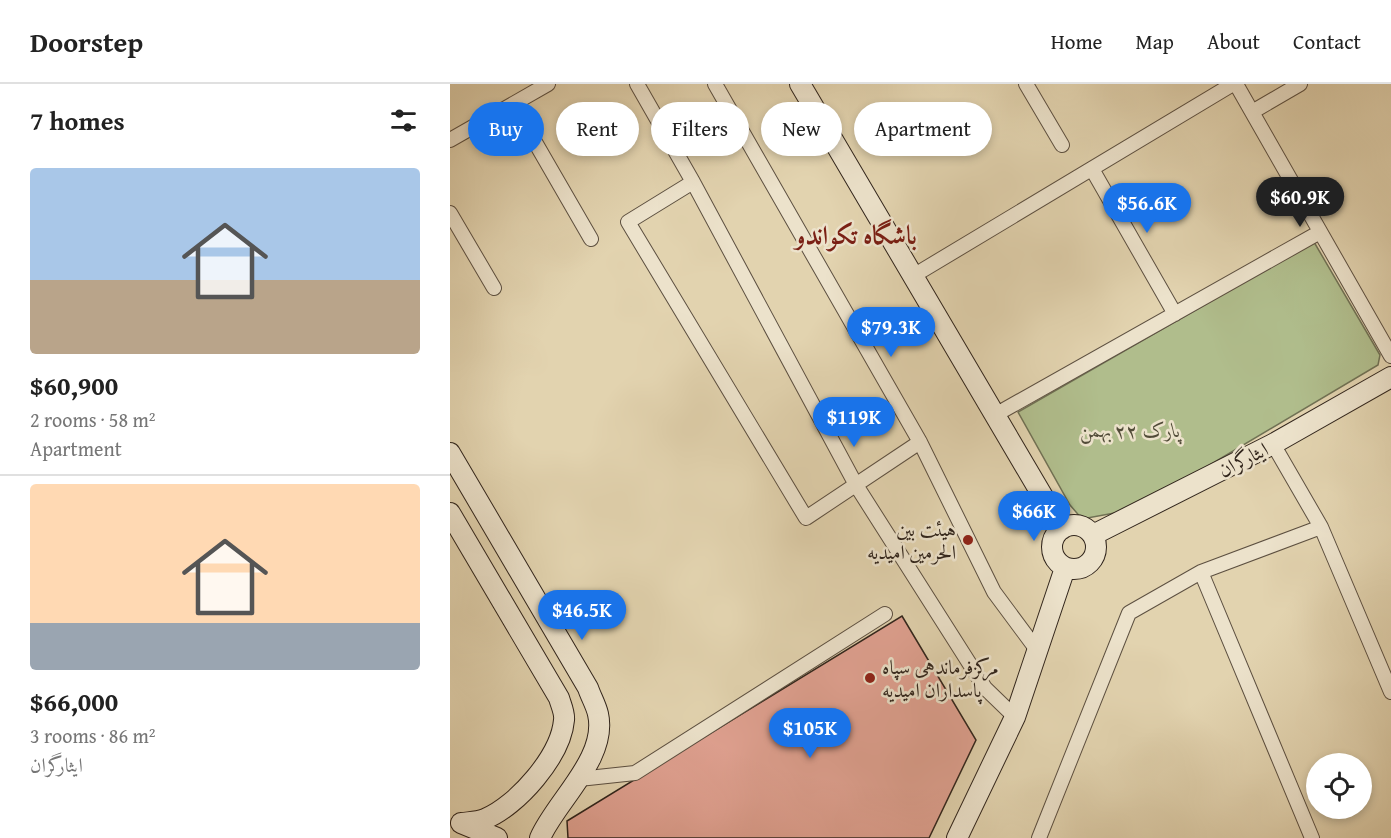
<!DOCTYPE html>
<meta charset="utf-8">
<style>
:root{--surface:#fff;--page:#f2f2f2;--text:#222;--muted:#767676;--line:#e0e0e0;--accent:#1a73e8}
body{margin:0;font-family:"Gentium Book Plus",Amiri,serif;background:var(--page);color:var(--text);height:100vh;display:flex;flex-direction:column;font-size:22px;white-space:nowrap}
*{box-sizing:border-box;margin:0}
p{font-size:20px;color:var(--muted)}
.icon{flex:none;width:33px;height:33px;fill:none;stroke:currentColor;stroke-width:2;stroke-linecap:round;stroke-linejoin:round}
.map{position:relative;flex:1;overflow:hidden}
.drawer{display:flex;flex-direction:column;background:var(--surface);width:450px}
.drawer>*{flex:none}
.top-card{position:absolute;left:18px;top:18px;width:570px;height:54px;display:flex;gap:12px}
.buttons{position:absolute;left:856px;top:669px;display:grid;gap:12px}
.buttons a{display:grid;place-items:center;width:66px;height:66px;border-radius:50%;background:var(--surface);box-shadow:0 3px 9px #0003;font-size:30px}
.price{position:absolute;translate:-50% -51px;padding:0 14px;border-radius:21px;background:var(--accent);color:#fff;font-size:20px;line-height:39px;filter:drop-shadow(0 2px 3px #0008)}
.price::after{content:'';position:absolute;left:50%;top:36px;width:18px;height:14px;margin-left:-9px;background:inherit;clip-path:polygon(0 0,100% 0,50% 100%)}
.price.current{background:#222;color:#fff}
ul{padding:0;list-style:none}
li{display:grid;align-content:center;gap:12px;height:318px;padding:0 30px}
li+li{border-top:2px solid var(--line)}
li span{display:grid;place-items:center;height:186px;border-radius:6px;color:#555}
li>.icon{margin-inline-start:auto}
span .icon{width:108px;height:108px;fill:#fffc;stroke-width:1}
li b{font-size:26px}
h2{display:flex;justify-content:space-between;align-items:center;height:72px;padding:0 30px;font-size:26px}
.pill{padding:0 21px;border-radius:27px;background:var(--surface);box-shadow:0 3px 9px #0003;font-size:21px;line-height:54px}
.pill.current{background:var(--accent);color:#fff}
header{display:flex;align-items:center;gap:36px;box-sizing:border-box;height:84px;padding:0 30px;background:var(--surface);border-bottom:2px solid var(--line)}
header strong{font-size:28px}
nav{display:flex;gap:33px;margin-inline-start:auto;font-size:21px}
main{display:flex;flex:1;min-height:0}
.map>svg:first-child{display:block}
.green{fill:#b0bd8c;stroke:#707154;stroke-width:1.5}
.building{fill:#e0a191;stroke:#31251c;stroke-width:1.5}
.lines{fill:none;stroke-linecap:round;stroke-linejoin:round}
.street-casing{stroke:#5d5041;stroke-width:16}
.secondary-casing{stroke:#31251c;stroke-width:22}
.street{stroke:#ece2cb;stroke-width:14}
.secondary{stroke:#ece2cb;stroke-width:20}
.poi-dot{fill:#8f2418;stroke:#ece2cb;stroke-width:2}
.labels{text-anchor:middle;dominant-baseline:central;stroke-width:5;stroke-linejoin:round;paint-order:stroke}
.park-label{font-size:20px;font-style:italic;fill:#514b38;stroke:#ece2cb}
.street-label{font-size:20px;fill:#31251c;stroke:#ece2cb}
.poi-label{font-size:20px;fill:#31251c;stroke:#ece2cb;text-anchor:end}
.district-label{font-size:26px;font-weight:bold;fill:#7a1f14;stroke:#ece2cb}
</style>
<header>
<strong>Doorstep</strong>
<nav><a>Home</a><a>Map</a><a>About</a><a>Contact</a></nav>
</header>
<main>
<section class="drawer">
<h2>7 homes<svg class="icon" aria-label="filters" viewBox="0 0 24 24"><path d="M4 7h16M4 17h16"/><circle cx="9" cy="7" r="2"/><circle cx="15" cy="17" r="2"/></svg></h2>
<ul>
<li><span style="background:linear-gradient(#a9c7e8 60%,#b9a48a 0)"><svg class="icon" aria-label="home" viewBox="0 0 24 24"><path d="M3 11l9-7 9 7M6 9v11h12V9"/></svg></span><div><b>$60,900</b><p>2 rooms · 58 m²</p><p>Apartment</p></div></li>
<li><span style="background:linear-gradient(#ffd9b3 75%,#9aa5b1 0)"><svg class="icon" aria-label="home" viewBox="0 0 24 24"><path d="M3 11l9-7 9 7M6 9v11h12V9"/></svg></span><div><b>$66,000</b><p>3 rooms · 86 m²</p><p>ایثارگران</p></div></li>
</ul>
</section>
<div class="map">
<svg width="941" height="754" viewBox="0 0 941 754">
<rect width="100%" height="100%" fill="#e2d3af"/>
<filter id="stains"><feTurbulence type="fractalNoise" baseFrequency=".00333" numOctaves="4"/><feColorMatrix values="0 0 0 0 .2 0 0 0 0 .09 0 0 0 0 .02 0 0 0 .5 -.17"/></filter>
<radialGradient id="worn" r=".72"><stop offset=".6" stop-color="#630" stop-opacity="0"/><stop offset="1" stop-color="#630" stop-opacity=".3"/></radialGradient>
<!-- green -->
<path class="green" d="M864,158L930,271L928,281L721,404L670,428L632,435L620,421L568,328Z"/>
<!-- building -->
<path class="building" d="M452,532L526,656L479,754H118L117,737Z"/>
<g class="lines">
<defs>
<path id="street" d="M187,0L243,98L406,401L535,604L565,633
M265,0L470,358L544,508L587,566
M576,0L612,61
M786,0L941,272
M63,20L141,155
M802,28L850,0
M0,56L98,0
M642,85L725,230
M243,98L178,138L356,434L470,358
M0,129L44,204
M463,192L783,0
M545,331L870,148
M823,360L871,443L941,608
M751,488L862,754
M129,695L185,689L435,530
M589,754L679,529L751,488L871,443"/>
<path id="secondary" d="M350,0L612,445
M0,369L138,604C141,613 146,621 148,630C158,674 106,717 90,754
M0,429L109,614C111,621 115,629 114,636C111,672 67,722 35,735C28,738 19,738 12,739
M602 463a22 22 0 1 1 44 0a22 22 0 1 1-44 0Z
M643,451L823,360L941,293
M11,739L47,754
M507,754L565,633L615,484"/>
</defs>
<!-- street casing -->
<use href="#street" class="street-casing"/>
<!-- secondary casing -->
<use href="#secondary" class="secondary-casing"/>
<!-- street -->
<use href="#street" class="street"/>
<!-- secondary -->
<use href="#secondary" class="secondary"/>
</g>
<!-- markers -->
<g class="poi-dot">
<circle cx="518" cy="456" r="6"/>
<circle cx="420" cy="594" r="6"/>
</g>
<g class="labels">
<!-- park labels -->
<g class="park-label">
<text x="680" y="345">پارک ۲۲ بهمن</text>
</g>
<!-- street labels -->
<g class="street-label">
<text transform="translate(793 375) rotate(-27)">ایثارگران</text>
</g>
<!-- poi labels -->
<g class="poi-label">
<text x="506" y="444">هیئت بین<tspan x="506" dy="23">الحرمین امیدیه</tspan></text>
<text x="432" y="582" text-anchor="start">مرکزفرماندهی سپاه<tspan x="432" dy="23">پاسداران امیدیه</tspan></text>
</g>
<!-- district labels -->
<g class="district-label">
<text x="406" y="150">باشگاه تکواندو</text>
</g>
</g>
<rect width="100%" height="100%" filter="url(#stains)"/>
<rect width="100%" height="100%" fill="url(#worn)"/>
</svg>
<div class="buttons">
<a><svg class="icon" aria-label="locate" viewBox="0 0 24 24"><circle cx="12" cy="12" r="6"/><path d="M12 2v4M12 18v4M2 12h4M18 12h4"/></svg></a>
</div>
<b class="price current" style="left:850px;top:144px">$60.9K</b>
<b class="price" style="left:697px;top:150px">$56.6K</b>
<b class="price" style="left:441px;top:274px">$79.3K</b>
<b class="price" style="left:404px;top:364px">$119K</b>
<b class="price" style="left:584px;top:458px">$66K</b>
<b class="price" style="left:132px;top:557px">$46.5K</b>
<b class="price" style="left:360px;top:675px">$105K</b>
<div class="top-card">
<a class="pill current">Buy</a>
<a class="pill">Rent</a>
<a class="pill">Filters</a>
<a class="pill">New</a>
<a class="pill">Apartment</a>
</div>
</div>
</main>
